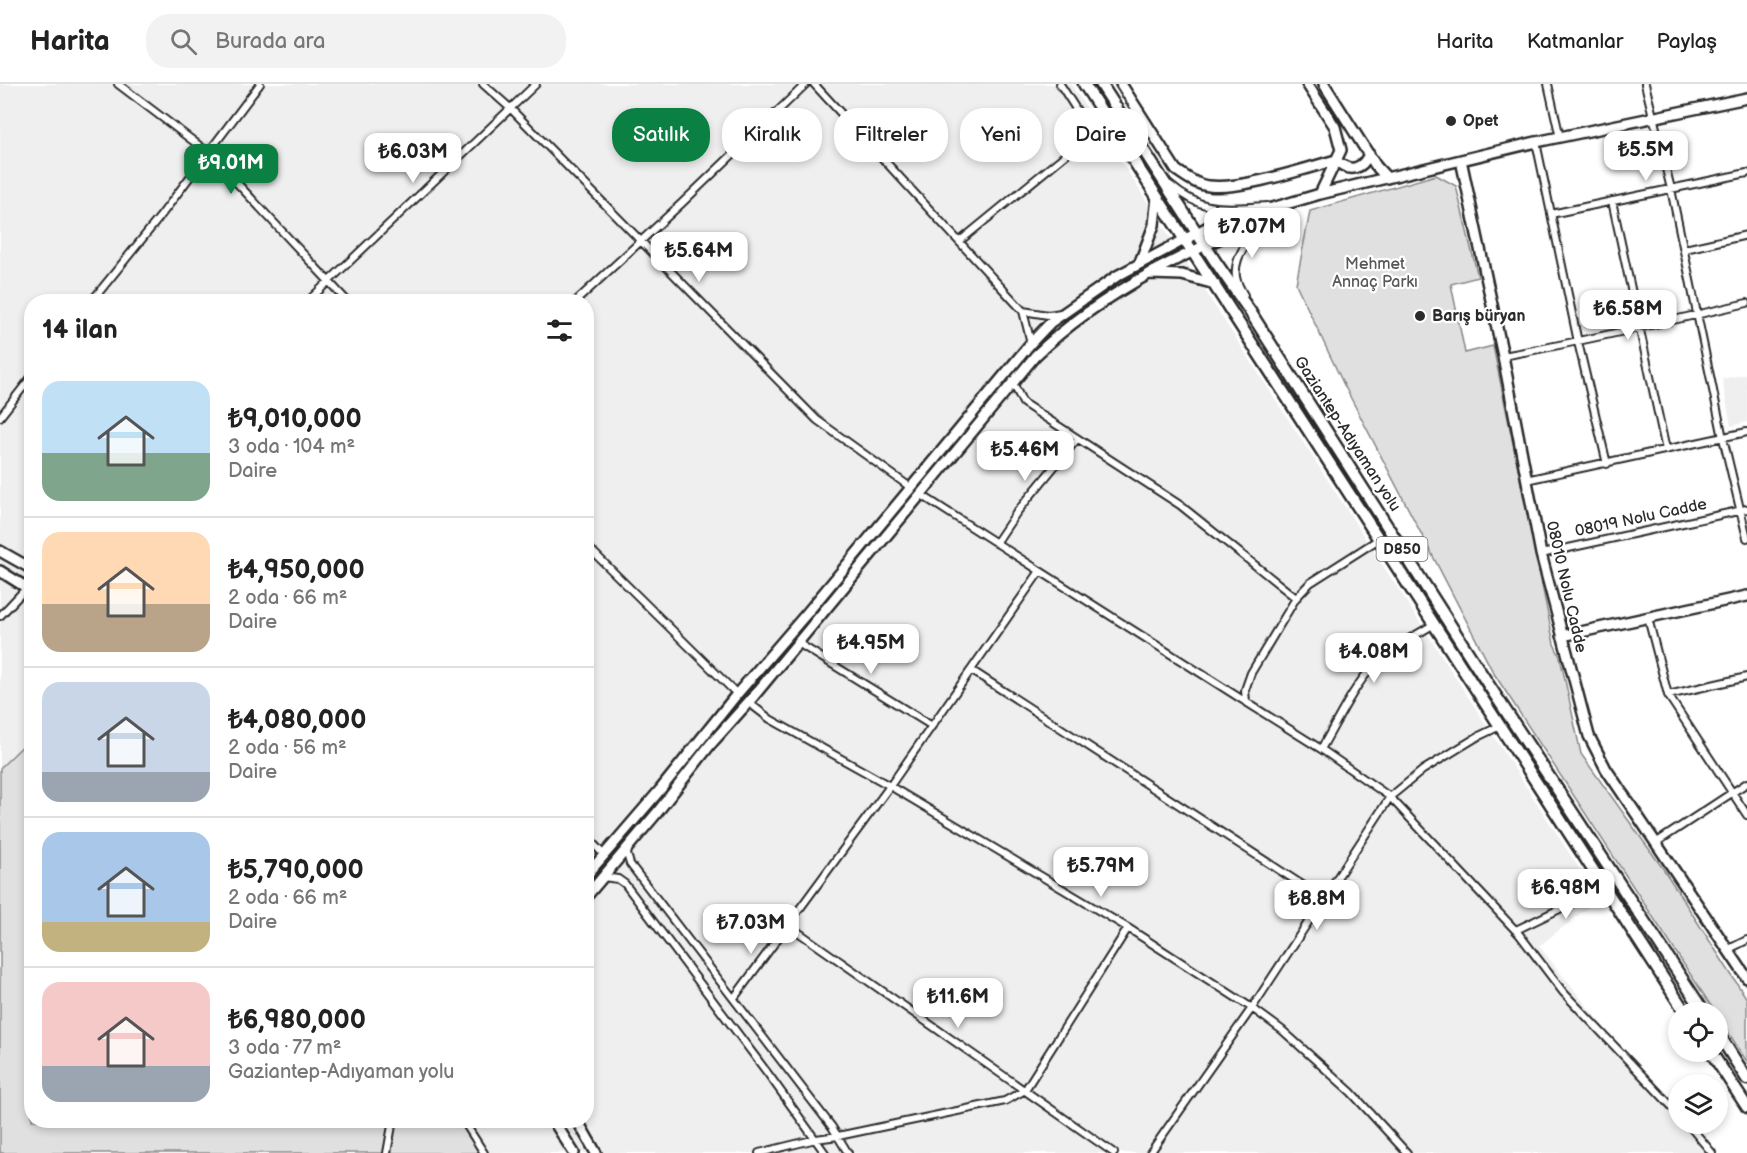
<!DOCTYPE html>
<html lang="tr">
<meta charset="utf-8">
<style>
:root{--surface:#fff;--page:#f2f2f2;--text:#222;--muted:#767676;--line:#e0e0e0;--accent:#0b8043}
body{margin:0;font-family:"Balsamiq Sans",sans-serif;background:var(--page);color:var(--text);height:100vh;display:flex;flex-direction:column;font-size:22px;white-space:nowrap}
*{box-sizing:border-box;margin:0}
p{font-size:20px;color:var(--muted)}
.icon{flex:none;width:33px;height:33px;fill:none;stroke:currentColor;stroke-width:2;stroke-linecap:round;stroke-linejoin:round}
.map{position:relative;flex:1;overflow:hidden}
.details{position:absolute;left:24px;top:210px;width:570px;height:834px;display:flex;flex-direction:column;background:var(--surface);border-radius:24px;box-shadow:0 3px 9px #0003}
.details>*{flex:none}
.banner{position:absolute;left:612px;top:24px;width:570px;height:54px;display:flex;gap:12px}
.fabs{position:absolute;left:1668px;top:918px;display:grid;gap:12px}
.fabs a{display:grid;place-items:center;width:60px;height:60px;border-radius:50%;background:var(--surface);box-shadow:0 3px 9px #0003;font-size:30px}
.price{position:absolute;translate:-50% -51px;padding:0 14px;border-radius:12px;background:#fff;color:#222;font-size:20px;line-height:39px;filter:drop-shadow(0 2px 3px #0008)}
.price::after{content:'';position:absolute;left:50%;top:36px;width:18px;height:14px;margin-left:-9px;background:inherit;clip-path:polygon(0 0,100% 0,50% 100%)}
.price.active{background:var(--accent);color:#fff}
ul{padding:0;list-style:none}
li{display:flex;align-items:center;gap:18px;height:150px;padding:0 18px}
li+li{border-top:2px solid var(--line)}
li span{display:grid;place-items:center;flex:none;width:168px;height:120px;border-radius:18px;color:#555}
li>.icon{margin-inline-start:auto}
span .icon{width:72px;height:72px;fill:#fffc;stroke-width:1}
li b{font-size:26px}
h2{display:flex;justify-content:space-between;align-items:center;height:72px;padding:0 18px;font-size:26px}
.tag{padding:0 21px;border-radius:24px;background:var(--surface);box-shadow:0 3px 9px #0003;font-size:21px;line-height:54px}
.tag.active{background:var(--accent);color:#fff}
header{display:flex;align-items:center;gap:36px;box-sizing:border-box;height:84px;padding:0 30px;background:var(--surface);border-bottom:2px solid var(--line)}
header strong{font-size:28px}
nav{display:flex;gap:33px;margin-inline-start:auto;font-size:21px}
.search{width:420px;height:54px;background:var(--page);display:flex;align-items:center;gap:15px;box-sizing:border-box;padding:0 21px;border-radius:24px;color:var(--muted);font-size:22px}
.map>svg:first-child{display:block}
.built{fill:#efefef}
.green{fill:#e0e0e0;stroke:#868686;stroke-width:1.5}
.lines{fill:none;stroke-linecap:round;stroke-linejoin:round}
.street-casing{stroke:#2b2b2b;stroke-width:10}
.secondary-casing{stroke:#2b2b2b;stroke-width:14}
.primary-casing{stroke:#2b2b2b;stroke-width:14}
.highway-casing{stroke:#2b2b2b;stroke-width:15}
.street{stroke:#fff;stroke-width:6}
.secondary{stroke:#fff;stroke-width:9}
.primary{stroke:#fff;stroke-width:9}
.highway{stroke:#fff;stroke-width:10}
.poi-dot{fill:#2b2b2b;stroke:#fff;stroke-width:2}
.labels{text-anchor:middle;dominant-baseline:central;stroke-width:4.5;stroke-linejoin:round;paint-order:stroke}
.shield{fill:#fff;stroke:#6b6b6b;stroke-width:1.5}
.shield-label{font-size:15px;font-weight:bold;fill:#2b2b2b}
.poi-label{font-size:16px;font-weight:bold;fill:#2b2b2b;stroke:#fff;text-anchor:start}
.park-label{font-size:16px;fill:#585858;stroke:#fff}
.street-label{font-size:16px;fill:#2b2b2b;stroke:#fff}
</style>
<header>
<strong>Harita</strong>
<div class="search"><svg class="icon" aria-label="search" viewBox="0 0 24 24"><circle cx="10" cy="10" r="6"/><path d="M15 15l6 6"/></svg>Burada ara</div>
<nav><a>Harita</a><a>Katmanlar</a><a>Paylaş</a></nav>
</header>
<div class="map">
<svg width="1747" height="1069" viewBox="0 0 1747 1069">
<rect width="100%" height="100%" fill="#fff"/>
<filter id="ink" filterUnits="userSpaceOnUse"><feTurbulence type="fractalNoise" baseFrequency=".0167" numOctaves="2"/><feDisplacementMap in="SourceGraphic" scale="12" xChannelSelector="R" yChannelSelector="G"/><feConvolveMatrix kernelMatrix="1 2 1 2 8 2 1 2 1" color-interpolation-filters="sRGB"/></filter>
<g filter="url(#ink)">
<!-- built -->
<path class="built" d="M0,0H1071L1599,815L1539,862L1678,1036V1040H1681L1705,1069H488L467,1037L586,1036V218H32L31,655L0,685Z
M1747,290V338L1731,342L1722,295Z"/>
<!-- green -->
<path class="green" d="M1436,91L1456,102L1478,193L1451,200L1465,269L1493,262L1554,560L1560,573L1581,670L1664,786L1747,915V978L1718,932V928H1715L1493,588L1343,299L1296,200L1310,127Z
M31,654L32,1036L461,1037L483,1069H0V684Z"/>
<g class="lines">
<defs>
<path id="street" d="M118,0L209,69L348,218
M483,0L510,24L817,336L910,403
M814,0L1023,227L1031,259
M1548,0L1560,54
M1645,0L1671,105L1723,354L1747,454
M1536,58L1578,258L1607,380
M1170,101C1204,130 1225,124 1267,122
M1612,117L1666,366
M1551,130L1747,89
M960,157L1086,54L1083,36L1060,0
M1685,165L1747,151
M1244,211C1241,206 1237,199 1236,193C1233,169 1254,150 1269,135
M91,218L159,134L260,0
M307,218L536,0
M575,218L682,119L806,0
M1023,227L1048,231L1061,229
M1503,272C1585,257 1666,238 1747,219
M1013,299L1023,319L1180,421L1296,514
M0,333L32,292
M1526,396L1747,348
M920,410L1040,487
M1379,455L1310,499L1296,514L1251,589L1245,606L1246,618L1321,665L1390,713L1519,850L1563,908L1678,1029
M996,459L1017,428L1077,355
M586,461L737,610
M1541,470L1747,425
M0,532L32,498
M1648,534L1668,611L1747,731
M798,559L932,642
M971,586L1324,815
M1668,611L1747,593
M748,618L770,635L890,702L1128,844L1252,924L1282,946L1351,1008L1407,1069
M1321,665C1337,638 1352,605 1373,582C1389,564 1414,553 1434,540
M586,752L604,771
M1657,758L1747,699
M629,763L627,770L630,780L832,1043L848,1069
M603,793L618,795L625,800L769,991L825,1069
M788,841L1114,1069
M1516,846L1572,819L1602,800
M1727,866L1747,856
M734,914L890,702L1040,487L1246,618
M463,1036L484,1069
M1688,1040L1712,1069
M387,1069L393,1036
M759,1069L816,1055L838,1052L1005,1017L1025,1006L1128,844
M1150,1069L1252,924L1390,713L1423,686L1477,653L1500,642"/>
<path id="secondary" d="M1121,0L1176,86C1186,93 1197,101 1209,102C1240,106 1304,85 1336,76
M1307,0L1335,43L1341,66L1320,110L1316,111
M1324,0L1376,82L1387,94
M1336,76C1349,89 1362,86 1369,70
M1461,76L1503,272L1541,470L1589,652L1606,685L1747,894
M1140,178L1154,141L1157,113
M1150,190L1182,191L1215,200
M1562,552L1747,512
M586,792L660,706L737,610L807,529L1031,259L1051,238L1117,192L1208,143L1320,110L1536,58L1747,14
M586,813L656,730L710,661L753,613L1035,272C1104,205 1194,165 1281,127"/>
<path id="primary" d="M0,467L32,485
M0,487L32,507
M553,1036L574,1069
M577,1036L596,1069"/>
<path id="highway" d="M1084,0L1685,928
M1101,0L1215,177L1249,226L1488,600L1704,928
M1718,949L1747,995
M1711,968L1747,1023"/>
</defs>
<!-- street casing -->
<use href="#street" class="street-casing"/>
<!-- secondary casing -->
<use href="#secondary" class="secondary-casing"/>
<!-- primary casing -->
<use href="#primary" class="primary-casing"/>
<!-- highway casing -->
<use href="#highway" class="highway-casing"/>
<!-- street -->
<use href="#street" class="street"/>
<!-- secondary -->
<use href="#secondary" class="secondary"/>
<!-- primary -->
<use href="#primary" class="primary"/>
<!-- highway -->
<use href="#highway" class="highway"/>
</g>
</g>
<!-- markers -->
<g class="poi-dot">
<circle cx="1451" cy="37" r="6"/>
<circle cx="1420" cy="232" r="6"/>
</g>
<g class="labels">
<!-- shield labels -->
<rect class="shield" x="1376.5" y="453" width="51" height="24" rx="4.5"/>
<g class="shield-label">
<text x="1402" y="465">D850</text>
</g>
<!-- poi labels -->
<g class="poi-label">
<text x="1463" y="37">Opet</text>
<text x="1432" y="232">Barış büryan</text>
</g>
<!-- park labels -->
<g class="park-label">
<text x="1375" y="180">Mehmet<tspan x="1375" dy="18">Annaç Parkı</tspan></text>
</g>
<!-- street labels -->
<g class="street-label">
<text transform="translate(1347 350) rotate(57)">Gaziantep-Adıyaman yolu</text>
<text transform="translate(1641 434) rotate(-12)">08019 Nolu Cadde</text>
<text transform="translate(1566 503) rotate(77)">08010 Nolu Cadde</text>
</g>
</g>
</svg>
<div class="fabs">
<a><svg class="icon" aria-label="locate" viewBox="0 0 24 24"><circle cx="12" cy="12" r="6"/><path d="M12 2v4M12 18v4M2 12h4M18 12h4"/></svg></a>
<a><svg class="icon" aria-label="layers" viewBox="0 0 24 24"><path d="M12 4l9 5-9 5-9-5zM3 14l9 5 9-5"/></svg></a>
</div>
<b class="price" style="left:1646px;top:98px">₺5.5M</b>
<b class="price" style="left:413px;top:100px">₺6.03M</b>
<b class="price active" style="left:231px;top:111px">₺9.01M</b>
<b class="price" style="left:1252px;top:175px">₺7.07M</b>
<b class="price" style="left:699px;top:199px">₺5.64M</b>
<b class="price" style="left:1628px;top:257px">₺6.58M</b>
<b class="price" style="left:1025px;top:398px">₺5.46M</b>
<b class="price" style="left:871px;top:591px">₺4.95M</b>
<b class="price" style="left:1374px;top:600px">₺4.08M</b>
<b class="price" style="left:1101px;top:814px">₺5.79M</b>
<b class="price" style="left:1566px;top:836px">₺6.98M</b>
<b class="price" style="left:1317px;top:847px">₺8.8M</b>
<b class="price" style="left:751px;top:871px">₺7.03M</b>
<b class="price" style="left:958px;top:945px">₺11.6M</b>
<div class="banner">
<a class="tag active">Satılık</a>
<a class="tag">Kiralık</a>
<a class="tag">Filtreler</a>
<a class="tag">Yeni</a>
<a class="tag">Daire</a>
</div>
<section class="details">
<h2>14 ilan<svg class="icon" aria-label="filters" viewBox="0 0 24 24"><path d="M4 7h16M4 17h16"/><circle cx="9" cy="7" r="2"/><circle cx="15" cy="17" r="2"/></svg></h2>
<ul>
<li><span style="background:linear-gradient(#bfe0f5 60%,#7fa58c 0)"><svg class="icon" aria-label="home" viewBox="0 0 24 24"><path d="M3 11l9-7 9 7M6 9v11h12V9"/></svg></span><div><b>₺9,010,000</b><p>3 oda · 104 m²</p><p>Daire</p></div></li>
<li><span style="background:linear-gradient(#ffd9b3 60%,#b9a48a 0)"><svg class="icon" aria-label="home" viewBox="0 0 24 24"><path d="M3 11l9-7 9 7M6 9v11h12V9"/></svg></span><div><b>₺4,950,000</b><p>2 oda · 66 m²</p><p>Daire</p></div></li>
<li><span style="background:linear-gradient(#c9d6e8 75%,#9aa5b1 0)"><svg class="icon" aria-label="home" viewBox="0 0 24 24"><path d="M3 11l9-7 9 7M6 9v11h12V9"/></svg></span><div><b>₺4,080,000</b><p>2 oda · 56 m²</p><p>Daire</p></div></li>
<li><span style="background:linear-gradient(#a9c7e8 75%,#c2b280 0)"><svg class="icon" aria-label="home" viewBox="0 0 24 24"><path d="M3 11l9-7 9 7M6 9v11h12V9"/></svg></span><div><b>₺5,790,000</b><p>2 oda · 66 m²</p><p>Daire</p></div></li>
<li><span style="background:linear-gradient(#f6c9c9 70%,#9aa5b1 0)"><svg class="icon" aria-label="home" viewBox="0 0 24 24"><path d="M3 11l9-7 9 7M6 9v11h12V9"/></svg></span><div><b>₺6,980,000</b><p>3 oda · 77 m²</p><p>Gaziantep-Adıyaman yolu</p></div></li>
</ul>
</section>
</div>
